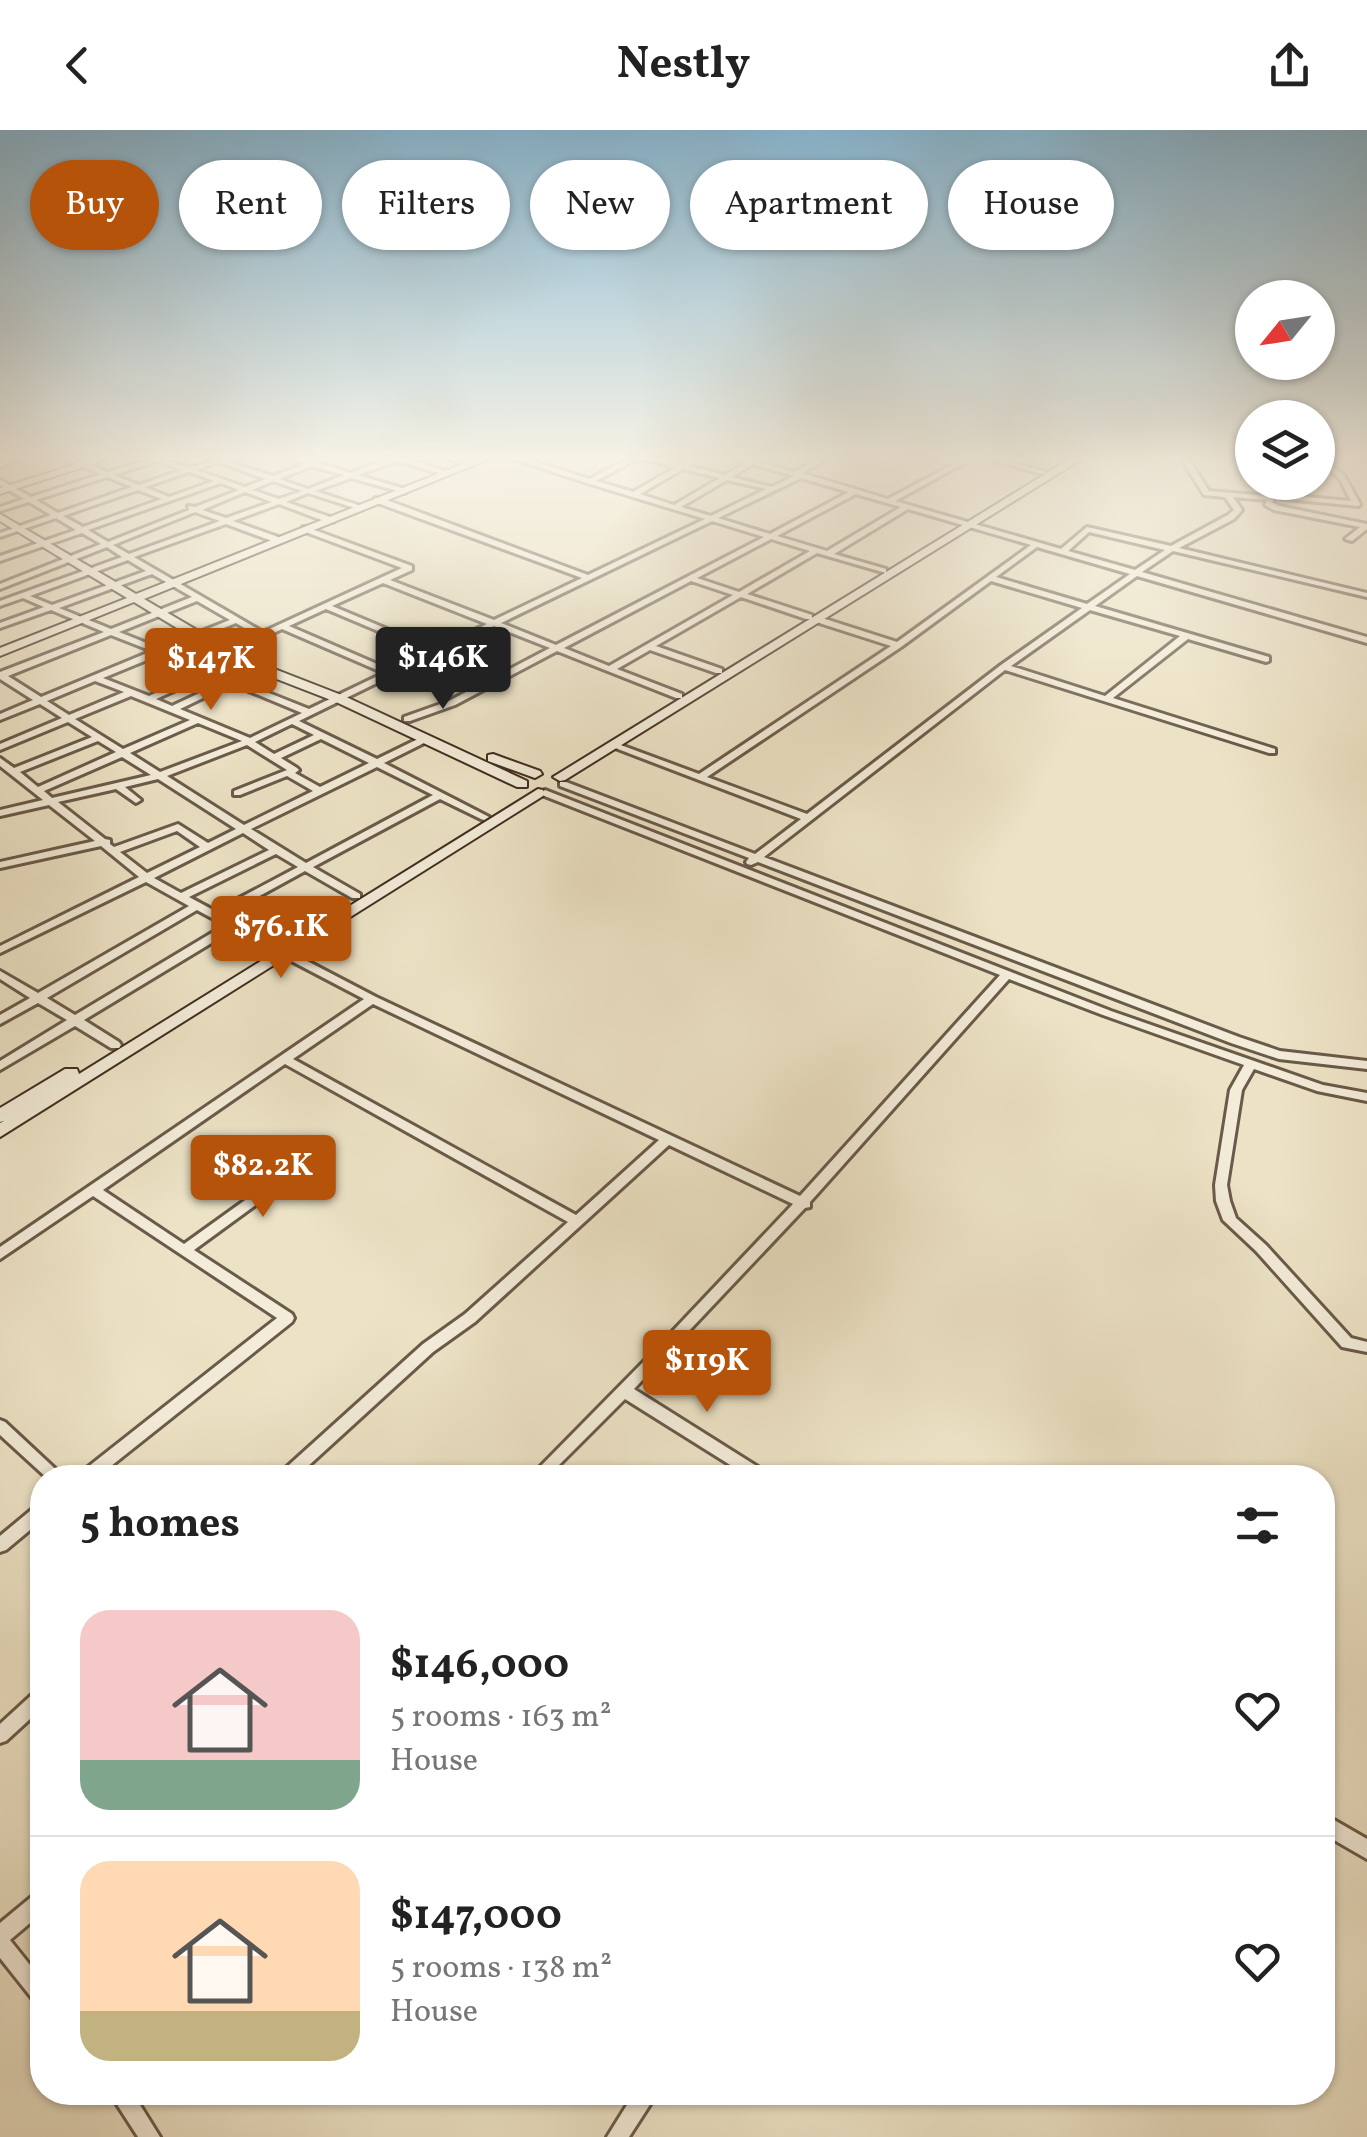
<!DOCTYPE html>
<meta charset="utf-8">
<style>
:root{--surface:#fff;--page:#f6f6f6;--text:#222;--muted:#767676;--line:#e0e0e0;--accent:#b45309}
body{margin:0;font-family:Vollkorn,serif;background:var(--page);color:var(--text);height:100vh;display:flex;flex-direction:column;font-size:38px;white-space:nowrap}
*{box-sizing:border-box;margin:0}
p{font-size:32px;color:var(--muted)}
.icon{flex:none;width:55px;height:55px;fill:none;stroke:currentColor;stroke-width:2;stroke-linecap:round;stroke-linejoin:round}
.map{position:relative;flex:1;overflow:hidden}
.drawer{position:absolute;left:30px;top:1335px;width:1305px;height:640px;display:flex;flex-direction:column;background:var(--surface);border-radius:40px;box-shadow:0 2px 8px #0004}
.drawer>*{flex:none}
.hud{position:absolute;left:30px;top:30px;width:1308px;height:90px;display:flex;gap:20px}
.needle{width:65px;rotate:240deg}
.buttons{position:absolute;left:1235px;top:150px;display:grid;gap:20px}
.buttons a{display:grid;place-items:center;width:100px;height:100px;border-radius:50%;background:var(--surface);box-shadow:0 2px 8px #0004;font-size:50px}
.price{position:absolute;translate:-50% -85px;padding:0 22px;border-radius:10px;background:var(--accent);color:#fff;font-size:32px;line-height:65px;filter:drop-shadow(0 2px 5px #0008)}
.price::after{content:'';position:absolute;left:50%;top:60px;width:30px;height:22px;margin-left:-15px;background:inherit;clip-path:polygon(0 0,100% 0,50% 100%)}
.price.current{background:#222;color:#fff}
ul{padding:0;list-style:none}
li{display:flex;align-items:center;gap:30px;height:250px;padding:0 50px}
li+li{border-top:2px solid var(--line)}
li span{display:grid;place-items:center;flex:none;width:280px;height:200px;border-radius:30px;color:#555}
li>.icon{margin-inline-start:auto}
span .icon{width:120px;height:120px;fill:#fffc;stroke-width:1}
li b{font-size:42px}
h2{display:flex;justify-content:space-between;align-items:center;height:120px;padding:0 50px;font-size:42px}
.tag{padding:0 35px;border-radius:45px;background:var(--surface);box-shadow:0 2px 8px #0004;font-size:35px;line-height:90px}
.tag.current{background:var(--accent);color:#fff}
header{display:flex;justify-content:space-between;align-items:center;height:130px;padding:0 50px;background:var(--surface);font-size:45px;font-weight:700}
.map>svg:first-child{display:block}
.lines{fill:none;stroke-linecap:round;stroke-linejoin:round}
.street-casing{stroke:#6a5a49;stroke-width:6}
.secondary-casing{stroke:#3f2d20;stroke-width:4}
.street{fill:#f3ecd9;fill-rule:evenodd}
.secondary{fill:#f3ecd9;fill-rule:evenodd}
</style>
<header><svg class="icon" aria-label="back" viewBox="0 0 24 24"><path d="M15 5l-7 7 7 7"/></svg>Nestly<svg class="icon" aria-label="share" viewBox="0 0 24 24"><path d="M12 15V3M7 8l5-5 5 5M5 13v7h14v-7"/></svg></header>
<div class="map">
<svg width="1367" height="2007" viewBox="0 0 1367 2007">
<rect width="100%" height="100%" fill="#ece2c5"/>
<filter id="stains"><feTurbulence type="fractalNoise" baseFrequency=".002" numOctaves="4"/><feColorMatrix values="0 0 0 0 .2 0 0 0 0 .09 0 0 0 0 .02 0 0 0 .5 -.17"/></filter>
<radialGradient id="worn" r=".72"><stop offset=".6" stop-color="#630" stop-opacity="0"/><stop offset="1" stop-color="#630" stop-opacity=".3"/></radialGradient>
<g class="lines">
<defs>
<path id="street" d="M16,327H26L0,337V333Z
M61,327H70L108,342L151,329L150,327C164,327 177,337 189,337C202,337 215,327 229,327L224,330L273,346L305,334L288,327C296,327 305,331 313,331C319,330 324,327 331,327L318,333L351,343L392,327H404L447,342L448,343L445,345L397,331L358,345L405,359V363L351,348L315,361L361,376V380L308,363L286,372L333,388V392H327L279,374L233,391L281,408V412H275L226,394L134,427L263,502L402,438L303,401V397H306L412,436V440L390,450L494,490L582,448L375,372V368H381L588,445L705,389L587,353L508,327H519L590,349L631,327H651L681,334L694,327H702L688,336L725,345L746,332L732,327H743L794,342L822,327H830L802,343L888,369L967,327H975L895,371L1061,419L1087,397L1171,416L1228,385L1234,380L1225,367L1204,365L1180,327H1187L1209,361L1268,366L1261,352H1268L1274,364L1351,371L1340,349L1318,329V327H1323L1345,347L1360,374L1359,376L1275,368L1272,372L1279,376L1367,394V399L1352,411L1345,409L1360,397L1274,380L1265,375L1267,370L1233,367L1242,380L1234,389L1179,418L1367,463V467L1173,421L1142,442L1367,507V513L1137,446L1095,476L1269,527V531L1266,532L1188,509L1113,568L1275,619V623H1269L1005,540L764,727L1239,907L1280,921L1367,931V939L1279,929L1231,913L758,732L751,735L747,734L746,732L749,728L560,656V652H566L755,724L801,689L610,616L612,614H618L699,644L891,516L813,491V487H819L897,512L1031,415L908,379L834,424L886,439V443L817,423L747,464L812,485V489H806L741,467L656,516L722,539V543H716L650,520L617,539L682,564V568H676L557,521L455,575L410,591H404V587L449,571L550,518L494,496L442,522L441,525H435L397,543L396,546H391L299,591L377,629L422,607H428V611L384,633L489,687L484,690L481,689L440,669L313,737L360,764V768H352L305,741L223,786L278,816L279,818L278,820H270L233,800L84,890L119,912L121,915L119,918H111L75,896L0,940V931L67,890L38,873L0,894V885L30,868L0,849V841L38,863L189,776L146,752L0,823V816L139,747L101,716L0,738V732L95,711L49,675L0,686V680L43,670L0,636V628L14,638L92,607L68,592L0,620V614L62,588L40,574L0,590V584L33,570L0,549V542L104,502L51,480L0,498V493L44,477L23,468L0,476V471L122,427L107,417L0,459V454L101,414L82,403L0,431V426L76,400L56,388L0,407V403L51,385L29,372L0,381V377L24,369L0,355V350L31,367L101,344ZM639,328L676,337L633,362L596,351ZM158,331L182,340L139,355L114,345ZM218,332L266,349L245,357L196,340ZM753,334L794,346L772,357L732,347ZM312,336L344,345L308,359L279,349ZM683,339L720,348L674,375L640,364ZM189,342L214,351L169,367L145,357ZM107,347L132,357L58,383L36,370ZM801,348L849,362L770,404L718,388ZM727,350L766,359L711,386L681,377ZM273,351L302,361L279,369L252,360ZM221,353L239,360L195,377L188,376L189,380L108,412L88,400ZM138,360L162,369L83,397L63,386ZM245,362L272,372L226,388L202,380ZM856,364L901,377L827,421L777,406ZM195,382L220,391L129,424L113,415ZM712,391L764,407L556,515L501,493ZM1089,402L1165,420L1135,440L1068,421ZM771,409L810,421L739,462L697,448ZM1037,417L1130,444L1087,474L996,447ZM128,430L146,441L52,475L30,466ZM152,444L192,467L111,499L59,478ZM691,451L733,465L609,536L564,518ZM991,451L1082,478L1001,535L807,684L707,647L901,517ZM383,453L487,494L435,519L332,476ZM197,471L230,490L159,518L119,502ZM326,479L428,522L391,540L289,496ZM1090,480L1180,506L1105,566L1011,536ZM236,493L256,505L223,520V524H229L282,499L384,543L309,579L216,542L240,531V527H234L209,539L167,521ZM111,505L152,521L41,567L8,546ZM159,525L202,542L149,566L103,548ZM209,545L225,551L172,576L156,569ZM95,551L124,562L69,585L47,571ZM232,554L302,583L250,608L180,579ZM131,566L190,590L123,619L75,589ZM198,593L242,611L160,642L130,623ZM292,594L314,605L274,624L255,612ZM321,609L369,633L320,657L295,643L299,640L297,638L281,628ZM98,611L116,622L38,657L20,642ZM247,615L287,640L234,661V665H240L287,646L313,661L244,695L167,646ZM122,627L151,645L52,668L44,661ZM377,637L433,665L306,733L251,699ZM158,649L236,699L208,713L178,694L114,717L110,714V710L105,709L58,672L116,659L136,673L141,670L125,657ZM177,701L200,717L147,743L120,722ZM243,703L269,720L181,763L154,748ZM276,724L298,737L215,781L189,767ZM197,780L225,795L75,885L47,868Z
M443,327H454L473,334L470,336Z
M980,327H992L1046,342L1043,344Z
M545,660L1111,881L1323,955L1367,963V971L1317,961L1254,939L1242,960L1227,1055L1230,1071L1236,1088L1266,1115L1351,1208L1367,1212V1222L1342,1217L1256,1121L1223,1090L1216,1071L1215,1055L1230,960L1244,935L1103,885L1009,849L810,1072V1077L805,1078L634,1259L769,1344L771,1348H751L625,1269L546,1348H529L653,1222L793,1074L669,1015L475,1192L433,1222L295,1348H277L279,1344L423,1214L465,1184L568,1092L285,934L103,1060L184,1114L312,1022H320L322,1025L320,1028L194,1120L292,1184L294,1188L292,1192L96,1348H77L79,1344L277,1188L93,1066L0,1129V1117L364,869L280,825L279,823L280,821H288L376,867L800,1066L1000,845L542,665L540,663ZM373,874L659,1010L576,1085L293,929Z
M0,1290L5,1292L65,1348H47L0,1305Z
M42,1374V1390L6,1420L0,1422V1406L36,1376Z
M42,1559V1578L6,1611L0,1613V1594L36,1561Z
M1322,1683L1367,1709V1729L1322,1703Z
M42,1762V1783L10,1810L42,1850V1875L35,1872L0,1828V1793L35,1764Z
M109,1962H132L160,2007H138Z
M635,1962H658L629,2007H607Z"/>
<path id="secondary" d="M99,327H114L0,364V358Z
M480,327H494L144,469L241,526L344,566L527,651V657H517L336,572L233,532L134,472L0,526V518L127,468L0,391V384L136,464Z
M1073,327H1085L565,650L560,651L553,647Z
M493,624L540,641L542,644L535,648L488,631V625Z
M538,659L543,660V666L0,1007V993L4,991L0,992V978L65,939H77L79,944Z"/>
</defs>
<!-- street casing -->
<use href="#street" class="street-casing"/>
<!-- secondary casing -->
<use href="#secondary" class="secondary-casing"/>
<!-- street -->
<use href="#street" class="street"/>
<!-- secondary -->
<use href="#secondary" class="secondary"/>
</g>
<!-- sky -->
<linearGradient id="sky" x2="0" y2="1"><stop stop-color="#88b8d4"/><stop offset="0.54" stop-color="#f6f2e5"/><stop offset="1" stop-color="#f6f2e5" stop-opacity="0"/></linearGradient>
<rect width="1367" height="608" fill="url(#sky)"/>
<rect width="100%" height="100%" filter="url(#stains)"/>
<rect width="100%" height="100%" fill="url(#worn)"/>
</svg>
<div class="buttons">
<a><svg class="needle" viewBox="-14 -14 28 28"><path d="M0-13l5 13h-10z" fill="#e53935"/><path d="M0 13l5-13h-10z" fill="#767676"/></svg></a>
<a><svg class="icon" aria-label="layers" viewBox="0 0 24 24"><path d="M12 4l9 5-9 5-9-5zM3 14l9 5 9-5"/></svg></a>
</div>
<b class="price current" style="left:443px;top:582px">$146K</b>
<b class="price" style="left:211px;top:583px">$147K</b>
<b class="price" style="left:281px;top:851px">$76.1K</b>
<b class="price" style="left:263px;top:1090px">$82.2K</b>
<b class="price" style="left:707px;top:1285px">$119K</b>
<div class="hud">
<a class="tag current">Buy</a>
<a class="tag">Rent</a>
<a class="tag">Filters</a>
<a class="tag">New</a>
<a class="tag">Apartment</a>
<a class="tag">House</a>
</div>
<section class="drawer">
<h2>5 homes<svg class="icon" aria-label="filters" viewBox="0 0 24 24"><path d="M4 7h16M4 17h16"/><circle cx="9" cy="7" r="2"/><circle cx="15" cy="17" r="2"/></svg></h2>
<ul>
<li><span style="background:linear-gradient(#f6c9c9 75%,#7fa58c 0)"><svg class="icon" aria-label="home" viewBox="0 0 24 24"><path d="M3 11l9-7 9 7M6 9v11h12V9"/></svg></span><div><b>$146,000</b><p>5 rooms · 163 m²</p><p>House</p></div><svg class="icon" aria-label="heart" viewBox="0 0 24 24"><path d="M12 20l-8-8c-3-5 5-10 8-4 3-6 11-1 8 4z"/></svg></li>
<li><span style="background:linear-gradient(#ffd9b3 75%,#c2b280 0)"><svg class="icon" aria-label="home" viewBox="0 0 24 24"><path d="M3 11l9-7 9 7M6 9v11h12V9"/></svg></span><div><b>$147,000</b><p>5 rooms · 138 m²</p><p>House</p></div><svg class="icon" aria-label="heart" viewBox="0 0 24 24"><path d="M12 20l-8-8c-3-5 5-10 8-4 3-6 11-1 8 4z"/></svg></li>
</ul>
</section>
</div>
